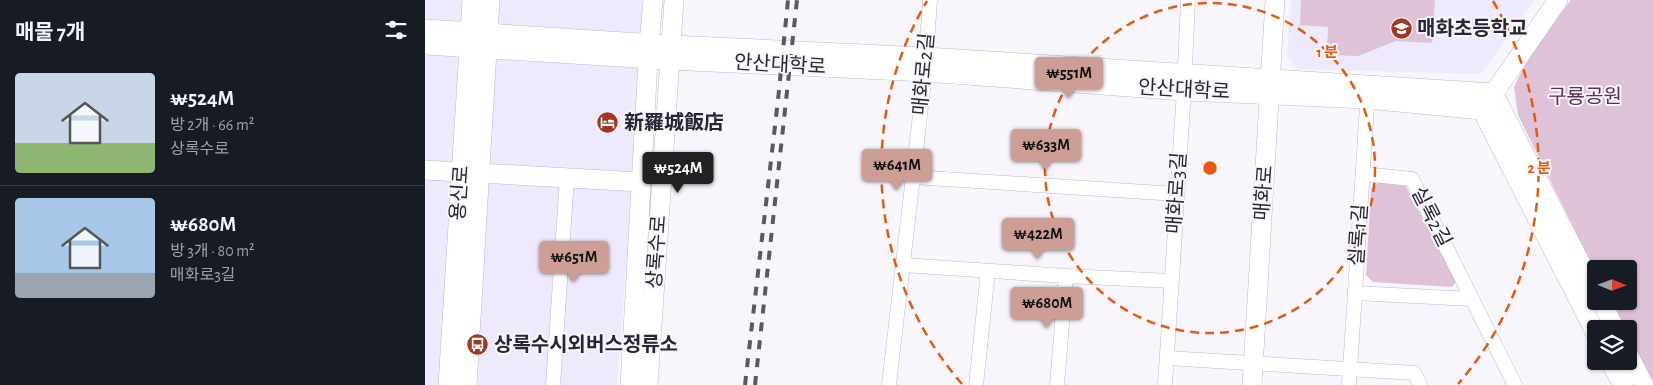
<!DOCTYPE html>
<html lang="ko">
<meta charset="utf-8">
<style>
:root{--surface:#171b24;--page:#242831;--text:#f1f3f6;--muted:#9ea1a6;--line:#363941;--accent:#cd9e96}
body{margin:0;font-family:"Alegreya Sans","Noto Sans KR",sans-serif;background:var(--page);color:var(--text);height:100vh;display:flex;flex-direction:column;font-size:19px;white-space:nowrap}
*{box-sizing:border-box;margin:0}
p{font-size:16px;color:var(--muted)}
.icon{flex:none;width:28px;height:28px;fill:none;stroke:currentColor;stroke-width:2;stroke-linecap:round;stroke-linejoin:round}
.map{position:relative;flex:1;overflow:hidden}
.side{display:flex;flex-direction:column;background:var(--surface);width:425px}
.side>*{flex:none}
.needle{width:32px;rotate:91deg}
.fabs{position:absolute;left:1162px;top:260px;display:grid;gap:10px}
.fabs a{display:grid;place-items:center;width:50px;height:50px;border-radius:5px;background:var(--surface);box-shadow:0 1px 4px #0004;font-size:25px}
.price{position:absolute;translate:-50% -42px;padding:0 11px;border-radius:5px;background:var(--accent);color:#111;font-size:16px;line-height:32px;filter:drop-shadow(0 1px 2px #0008)}
.price::after{content:'';position:absolute;left:50%;top:30px;width:15px;height:11px;margin-left:-8px;background:inherit;clip-path:polygon(0 0,100% 0,50% 100%)}
.price.selected{background:#222;color:#fff}
ul{padding:0;list-style:none}
li{display:flex;align-items:center;gap:15px;height:125px;padding:0 15px}
li+li{border-top:1px solid var(--line)}
li span{display:grid;place-items:center;flex:none;width:140px;height:100px;border-radius:5px;color:#555}
li>.icon{margin-inline-start:auto}
span .icon{width:60px;height:60px;fill:#fffc;stroke-width:1}
li b{font-size:21px}
h2{display:flex;justify-content:space-between;align-items:center;height:60px;padding:0 15px;font-size:21px}
main{display:flex;flex:1;min-height:0}
.map>svg:first-child{display:block}
.built{fill:#eee9fd}
.green{fill:#dec2d7}
.lines{fill:none;stroke-linecap:round;stroke-linejoin:round}
.street-casing{stroke:#bdb8d1;stroke-width:15}
.secondary-casing{stroke:#bdb8d1;stroke-width:20}
.street{stroke:#fff;stroke-width:14}
.secondary{stroke:#fff;stroke-width:19}
.rail{stroke:#5a5860;stroke-width:4;stroke-dasharray:9 9;stroke-linecap:butt}
.ring{fill:none;stroke:#e8590c;stroke-width:2.5;stroke-dasharray:9 6}
.labels{text-anchor:middle;dominant-baseline:central;stroke-width:4;stroke-linejoin:round;paint-order:stroke}
.poi-label{font-size:20px;font-weight:bold;fill:#28262f;stroke:#f8f6fc;text-anchor:start}
.street-label{font-size:20px;fill:#28262f;stroke:#f8f6fc}
.park-label{font-size:20px;fill:#592e50;stroke:#f8f6fc}
.centre{fill:#e8590c;stroke:#f8f6fc;stroke-width:2.5}
.ring-label{font-size:15px;text-anchor:middle;font-weight:bold;fill:#e8590c;stroke:#f8f6fc;stroke-width:4;stroke-linejoin:round;paint-order:stroke}
</style>
<main>
<section class="side">
<h2>매물 7개<svg class="icon" aria-label="filters" viewBox="0 0 24 24"><path d="M4 7h16M4 17h16"/><circle cx="9" cy="7" r="2"/><circle cx="15" cy="17" r="2"/></svg></h2>
<ul>
<li><span style="background:linear-gradient(#c9d6e8 70%,#8fb573 0)"><svg class="icon" aria-label="home" viewBox="0 0 24 24"><path d="M3 11l9-7 9 7M6 9v11h12V9"/></svg></span><div><b>₩524M</b><p>방 2개 · 66 m²</p><p>상록수로</p></div></li>
<li><span style="background:linear-gradient(#a9c7e8 75%,#9aa5b1 0)"><svg class="icon" aria-label="home" viewBox="0 0 24 24"><path d="M3 11l9-7 9 7M6 9v11h12V9"/></svg></span><div><b>₩680M</b><p>방 3개 · 80 m²</p><p>매화로3길</p></div></li>
</ul>
</section>
<div class="map">
<svg width="1228" height="385" viewBox="0 0 1228 385">
<rect width="100%" height="100%" fill="#f8f6fc"/>
<!-- built -->
<path class="built" d="M0,0H221L192,385H0Z
M866,0H1109L1056,74L873,69L862,57Z"/>
<!-- green -->
<path class="green" d="M876,0H1010L1007,43L971,41L933,56L902,55L903,27L875,25Z
M1146,0H1228V383L1225,382L1204,338V329H1199L1185,301H1204V269H1171V273L1093,115L1089,87L1108,48Z
M954,182L980,184L1031,282L1027,287L948,282L941,275L946,189Z"/>
<g class="lines">
<defs>
<path id="street" d="M938,174L987,179L1090,385
M488,177L752,194
M478,265L641,276L747,281
M930,293L1047,299
M742,358L989,373L995,385
M128,385L142,178
M464,385L500,72L505,0
M551,385L563,271
M632,385L641,276
M740,385L759,91L763,0
M924,385L943,91"/>
<path id="secondary" d="M0,29L246,45L501,57L1068,93L1171,293
M0,45L244,60L500,72L759,91L942,99L1057,110L1171,334
M1062,103L1133,0
M0,170L216,182
M1176,301L1190,329
M1204,356L1219,385
M1185,361L1198,385
M23,385L47,0
M42,385L65,0
M205,385L224,43L228,0
M223,385L249,0
M827,385L850,0"/>
</defs>
<!-- street casing -->
<use href="#street" class="street-casing"/>
<!-- secondary casing -->
<use href="#secondary" class="secondary-casing"/>
<!-- street -->
<use href="#street" class="street"/>
<!-- secondary -->
<use href="#secondary" class="secondary"/>
<!-- rail -->
<path class="rail" d="M320,385L353,100L363,0
M330,385L372,0"/>
</g>
<!-- distance rings -->
<g class="ring">
<circle cx="785" cy="168" r="165"/>
<path d="M537 384A329 329 0 0 1 502 1M1068 1A329 329 0 0 1 1033 384"/>
</g>
<!-- icons -->
<defs>
<symbol id="school-disc" viewBox="-11 -11 22 22"><circle r="9.5" fill="#a03720" stroke="#f8f6fc"/><path d="M0-5L7-2L0 1L-7-2ZM-4 1L0 2.5L4 1V4Q0 6-4 4Z" fill="#fff"/></symbol>
<symbol id="hotel-disc" viewBox="-11 -11 22 22"><circle r="9.5" fill="#a03720" stroke="#f8f6fc"/><path d="M-6-4.5h1.5V1H6V5H4.5V3h-9V5H-6ZM-4 0a1.8 1.8 0 1 1 3.6 0ZM.5 0V-2.5h3Q6-2.5 6 0Z" fill="#fff"/></symbol>
<symbol id="bus-disc" viewBox="-11 -11 22 22"><circle r="9.5" fill="#a03720" stroke="#f8f6fc"/><path d="M-5-6H5V4H4V6H2V4H-2V6H-4V4H-5ZM-3.5-4V0h7V-4ZM-3.5 1.2v1.5H-2V1.2ZM2 1.2v1.5H3.5V1.2Z" fill="#fff"/></symbol>
</defs>
<g fill-rule="evenodd">
<use href="#school-disc" x="964" y="16" width="25" height="25"/>
<use href="#hotel-disc" x="170" y="110" width="25" height="25"/>
<use href="#bus-disc" x="40" y="332" width="25" height="25"/>
</g>
<g class="labels">
<!-- poi labels -->
<g class="poi-label">
<text x="992" y="29">매화초등학교</text>
<text x="199" y="123">新羅城飯店</text>
<text x="69" y="345">상록수시외버스정류소</text>
</g>
<!-- street labels -->
<g class="street-label">
<text transform="translate(355 65) rotate(3)">안산대학로</text>
<text transform="translate(499 74) rotate(-85)">매화로2길</text>
<text transform="translate(759 90) rotate(3)">안산대학로</text>
<text transform="translate(35 193) rotate(-86)">용신로</text>
<text transform="translate(752 193) rotate(-86)">매화로3길</text>
<text transform="translate(839 193) rotate(-86)">매화로</text>
<text transform="translate(1006 217) rotate(63)">실록2길</text>
<text transform="translate(934 235) rotate(-86)">실록1길</text>
<text transform="translate(232 252) rotate(-86)">상록수로</text>
</g>
<!-- park labels -->
<g class="park-label">
<text x="1160" y="97">구룡공원</text>
</g>
</g>
<circle cx="785" cy="168" r="8" class="centre"/>
<g class="ring-label">
<text x="902" y="57">1 분</text>
<text x="1114" y="173">2 분</text>
</g>
</svg>
<div class="fabs">
<a><svg class="needle" viewBox="-14 -14 28 28"><path d="M0-13l5 13h-10z" fill="#e53935"/><path d="M0 13l5-13h-10z" fill="#9ea1a6"/></svg></a>
<a><svg class="icon" aria-label="layers" viewBox="0 0 24 24"><path d="M12 4l9 5-9 5-9-5zM3 14l9 5 9-5"/></svg></a>
</div>
<b class="price" style="left:644px;top:99px">₩551M</b>
<b class="price" style="left:621px;top:171px">₩633M</b>
<b class="price" style="left:472px;top:191px">₩641M</b>
<b class="price selected" style="left:253px;top:194px">₩524M</b>
<b class="price" style="left:613px;top:260px">₩422M</b>
<b class="price" style="left:149px;top:283px">₩651M</b>
<b class="price" style="left:622px;top:329px">₩680M</b>
</div>
</main>
